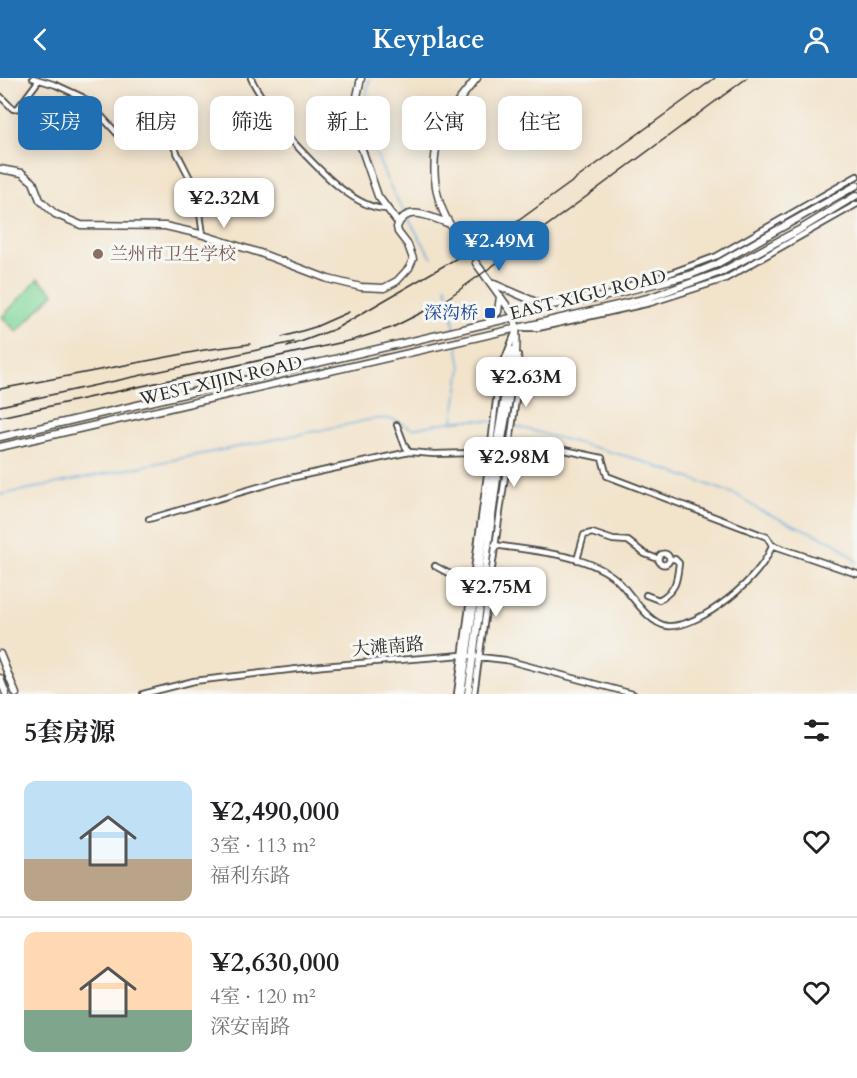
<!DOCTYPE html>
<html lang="zh">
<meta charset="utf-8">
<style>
:root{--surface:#fff;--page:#f2f2f2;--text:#202124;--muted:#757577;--line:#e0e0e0;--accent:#1f6fb2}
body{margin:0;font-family:Cardo,"Noto Serif SC",serif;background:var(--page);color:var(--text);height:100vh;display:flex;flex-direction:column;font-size:22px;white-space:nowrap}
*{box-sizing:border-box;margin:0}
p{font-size:20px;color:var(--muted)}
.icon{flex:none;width:33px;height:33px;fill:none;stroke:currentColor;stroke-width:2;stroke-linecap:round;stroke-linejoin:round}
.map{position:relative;height:616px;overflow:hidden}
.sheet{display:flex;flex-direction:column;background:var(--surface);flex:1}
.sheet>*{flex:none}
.top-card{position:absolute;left:18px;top:18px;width:822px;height:54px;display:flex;gap:12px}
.price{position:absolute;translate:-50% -51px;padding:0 14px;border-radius:12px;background:#fff;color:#222;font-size:20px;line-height:39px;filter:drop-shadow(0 2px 3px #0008)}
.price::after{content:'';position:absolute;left:50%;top:36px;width:18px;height:14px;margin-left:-9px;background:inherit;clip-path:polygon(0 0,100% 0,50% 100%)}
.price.on{background:var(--accent);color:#fff}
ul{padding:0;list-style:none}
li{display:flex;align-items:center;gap:18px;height:150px;padding:0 24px}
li+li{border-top:2px solid var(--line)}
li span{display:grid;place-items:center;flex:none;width:168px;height:120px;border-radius:12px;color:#555}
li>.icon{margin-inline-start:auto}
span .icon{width:72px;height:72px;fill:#fffc;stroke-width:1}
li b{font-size:26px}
h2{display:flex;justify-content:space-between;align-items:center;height:72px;padding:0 24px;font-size:26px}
.chip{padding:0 21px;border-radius:12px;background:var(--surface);box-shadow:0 3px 15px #0003;font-size:21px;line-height:54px}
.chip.on{background:var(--accent);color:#fff}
header{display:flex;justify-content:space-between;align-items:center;height:78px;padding:0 24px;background:var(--accent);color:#fff;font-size:27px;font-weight:700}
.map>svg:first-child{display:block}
.green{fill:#81d79a;stroke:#568162;stroke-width:1.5}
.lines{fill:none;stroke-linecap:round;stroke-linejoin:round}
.stream{stroke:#64aada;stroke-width:1.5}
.major-tunnel{stroke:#cabeab;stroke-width:6;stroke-dasharray:6 3;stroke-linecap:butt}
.minor-casing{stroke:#494743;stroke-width:8}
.major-casing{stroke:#494743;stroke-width:9}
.minor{stroke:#fff;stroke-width:4.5}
.major{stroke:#fff;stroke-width:6}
.rail{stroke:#2b2b2b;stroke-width:1.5}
.minor-bridge-casing{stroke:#494743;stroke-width:8;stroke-linecap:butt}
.minor-bridge{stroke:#fff;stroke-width:4.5}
.education-dot{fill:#8d6e63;stroke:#f6f6f2;stroke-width:2}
.transit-dot{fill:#1a4fb4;stroke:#f6f6f2;stroke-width:2}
.labels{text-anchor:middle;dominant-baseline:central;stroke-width:6;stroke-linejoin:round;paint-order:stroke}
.education-label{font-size:18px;fill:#785e54;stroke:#f6f6f2;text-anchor:start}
.street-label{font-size:18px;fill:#2b2b2b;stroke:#f6f6f2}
.transit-label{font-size:18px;fill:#164399;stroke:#f6f6f2;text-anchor:end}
</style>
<header><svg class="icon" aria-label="back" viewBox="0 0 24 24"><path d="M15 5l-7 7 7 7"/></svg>Keyplace<svg class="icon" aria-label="person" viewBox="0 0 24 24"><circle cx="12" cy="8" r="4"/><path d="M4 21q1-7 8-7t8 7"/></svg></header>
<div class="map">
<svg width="857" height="616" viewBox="0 0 857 616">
<rect width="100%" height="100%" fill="#f6f6f2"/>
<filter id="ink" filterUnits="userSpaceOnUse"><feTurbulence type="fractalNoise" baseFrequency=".0167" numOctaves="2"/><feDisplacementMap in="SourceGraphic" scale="12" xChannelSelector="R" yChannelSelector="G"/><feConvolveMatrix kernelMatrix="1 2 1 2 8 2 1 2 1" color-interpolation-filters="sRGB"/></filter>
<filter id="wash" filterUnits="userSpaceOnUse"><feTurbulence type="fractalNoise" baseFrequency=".008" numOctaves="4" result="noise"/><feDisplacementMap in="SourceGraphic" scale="24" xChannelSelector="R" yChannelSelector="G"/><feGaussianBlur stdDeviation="1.35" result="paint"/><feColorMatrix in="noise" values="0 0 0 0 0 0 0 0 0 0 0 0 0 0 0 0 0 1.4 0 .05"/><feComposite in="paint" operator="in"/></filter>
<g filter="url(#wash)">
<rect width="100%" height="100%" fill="#f2e3cb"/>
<!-- green -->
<path class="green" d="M38,201L54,215L17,254L2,239Z"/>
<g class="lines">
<!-- stream -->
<path class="stream" d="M370,0C357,42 383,99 405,135
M407,139L432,180
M446,208L455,251
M453,343L461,290L457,265
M515,348L633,380L737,417L759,432L836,465L857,484
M0,417L355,345C376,339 393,337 412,351C441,345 469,338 498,345"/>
</g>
</g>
<g filter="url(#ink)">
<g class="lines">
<!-- major-tunnel -->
<path class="major-tunnel" d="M459,159L476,185"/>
<defs>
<path id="minor" d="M33,0L56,7L82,19L92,28L124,63L131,61L144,51L160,53L168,57L197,114L203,157
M251,0C258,17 272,30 278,48C304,74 349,132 388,131
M0,18L13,31L18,30L39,2
M617,213L633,206L663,198L717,178L857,98
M525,250H538L650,225L725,201L857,126
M518,277L519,299
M397,347L405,368L409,374
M149,441L286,401L409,374L434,376L514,374L545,376L555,370L602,380L607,398L767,459L772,467C764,498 700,551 667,548C648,546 630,514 617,502C589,476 531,473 494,467
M772,467L857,496
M658.5 481a5.5 5.5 0 1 1 11 0a5.5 5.5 0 1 1-11 0Z
M577,482L584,457L592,455L613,462L628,463L645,476L658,481
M435,488L448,495L474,504
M646,517L659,522C676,512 677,504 679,485L675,481H670
M143,616L194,603L323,588L462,577L506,582L633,616
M457,616L490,375L499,296L515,255
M474,616L511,357"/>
<path id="major" d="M361,0L353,37L360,66L378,118L398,145
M0,91L22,95L33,104L40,122L55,136L81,147L165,148L200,156L260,175L328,201L361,209L384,210L397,203L409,190L413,181L408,167L398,154L397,149C406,125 430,139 447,145
M459,159C431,126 426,75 449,37C457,24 467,12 477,0
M494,206L545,228
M489,243L498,234L500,218
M0,359L515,239L545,228L607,218L690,197L717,186L857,107
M0,369L648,220L721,194L799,152L857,117
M0,576L16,616
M0,600L6,616
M461,616L495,376L512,272
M468,616C480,531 491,447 502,362C508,322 521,280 515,239L476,185"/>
</defs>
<!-- minor casing -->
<use href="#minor" class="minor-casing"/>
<!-- major casing -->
<use href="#major" class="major-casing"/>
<!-- minor -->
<use href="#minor" class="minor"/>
<!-- major -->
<use href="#major" class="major"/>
<!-- rail -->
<path class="rail" d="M282,259L315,249L349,234
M287,269L335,251L507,151L715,0
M0,311L204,272L250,266
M0,328L294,264
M0,339L353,262L391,250L441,225L487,192L747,0"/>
<defs>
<path id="minor-bridge" d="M511,357L519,299"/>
</defs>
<!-- minor-bridge casing -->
<use href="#minor-bridge" class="minor-bridge-casing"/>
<!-- minor-bridge -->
<use href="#minor-bridge" class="minor-bridge"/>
</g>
</g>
<!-- markers -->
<circle class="education-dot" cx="98" cy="176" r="6"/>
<rect class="transit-dot" x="484" y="229" width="12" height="12" rx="3"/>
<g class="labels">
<!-- education labels -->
<g class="education-label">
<text x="110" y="176">兰州市卫生学校</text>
</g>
<!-- street labels -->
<g class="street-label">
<text transform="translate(588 217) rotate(-14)">EAST XIGU ROAD</text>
<text transform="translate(221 303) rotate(-13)">WEST XIJIN ROAD</text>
<text transform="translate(388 569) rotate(-5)">大滩南路</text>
</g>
<!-- transit labels -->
<g class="transit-label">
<text x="478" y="235">深沟桥</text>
</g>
</g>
</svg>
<b class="price" style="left:224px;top:151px">¥2.32M</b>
<b class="price on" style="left:499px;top:194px">¥2.49M</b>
<b class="price" style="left:526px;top:330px">¥2.63M</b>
<b class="price" style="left:514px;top:410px">¥2.98M</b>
<b class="price" style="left:496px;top:540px">¥2.75M</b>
<div class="top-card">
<a class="chip on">买房</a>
<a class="chip">租房</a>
<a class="chip">筛选</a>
<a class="chip">新上</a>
<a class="chip">公寓</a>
<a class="chip">住宅</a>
</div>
</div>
<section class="sheet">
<h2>5套房源<svg class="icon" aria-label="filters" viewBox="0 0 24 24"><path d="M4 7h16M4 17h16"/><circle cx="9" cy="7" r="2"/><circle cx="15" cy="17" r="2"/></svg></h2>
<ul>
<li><span style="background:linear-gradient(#bfe0f5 65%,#b9a48a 0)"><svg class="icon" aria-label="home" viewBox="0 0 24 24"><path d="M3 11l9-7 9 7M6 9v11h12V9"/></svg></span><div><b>¥2,490,000</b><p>3室 · 113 m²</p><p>福利东路</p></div><svg class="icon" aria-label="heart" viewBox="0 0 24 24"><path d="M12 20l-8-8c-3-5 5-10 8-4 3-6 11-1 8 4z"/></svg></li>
<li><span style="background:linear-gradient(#ffd9b3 65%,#7fa58c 0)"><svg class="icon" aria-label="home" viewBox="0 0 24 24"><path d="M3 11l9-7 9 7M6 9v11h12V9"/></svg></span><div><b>¥2,630,000</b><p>4室 · 120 m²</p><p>深安南路</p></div><svg class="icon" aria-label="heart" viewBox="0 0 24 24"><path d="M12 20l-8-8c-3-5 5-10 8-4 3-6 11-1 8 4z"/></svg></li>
</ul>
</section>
